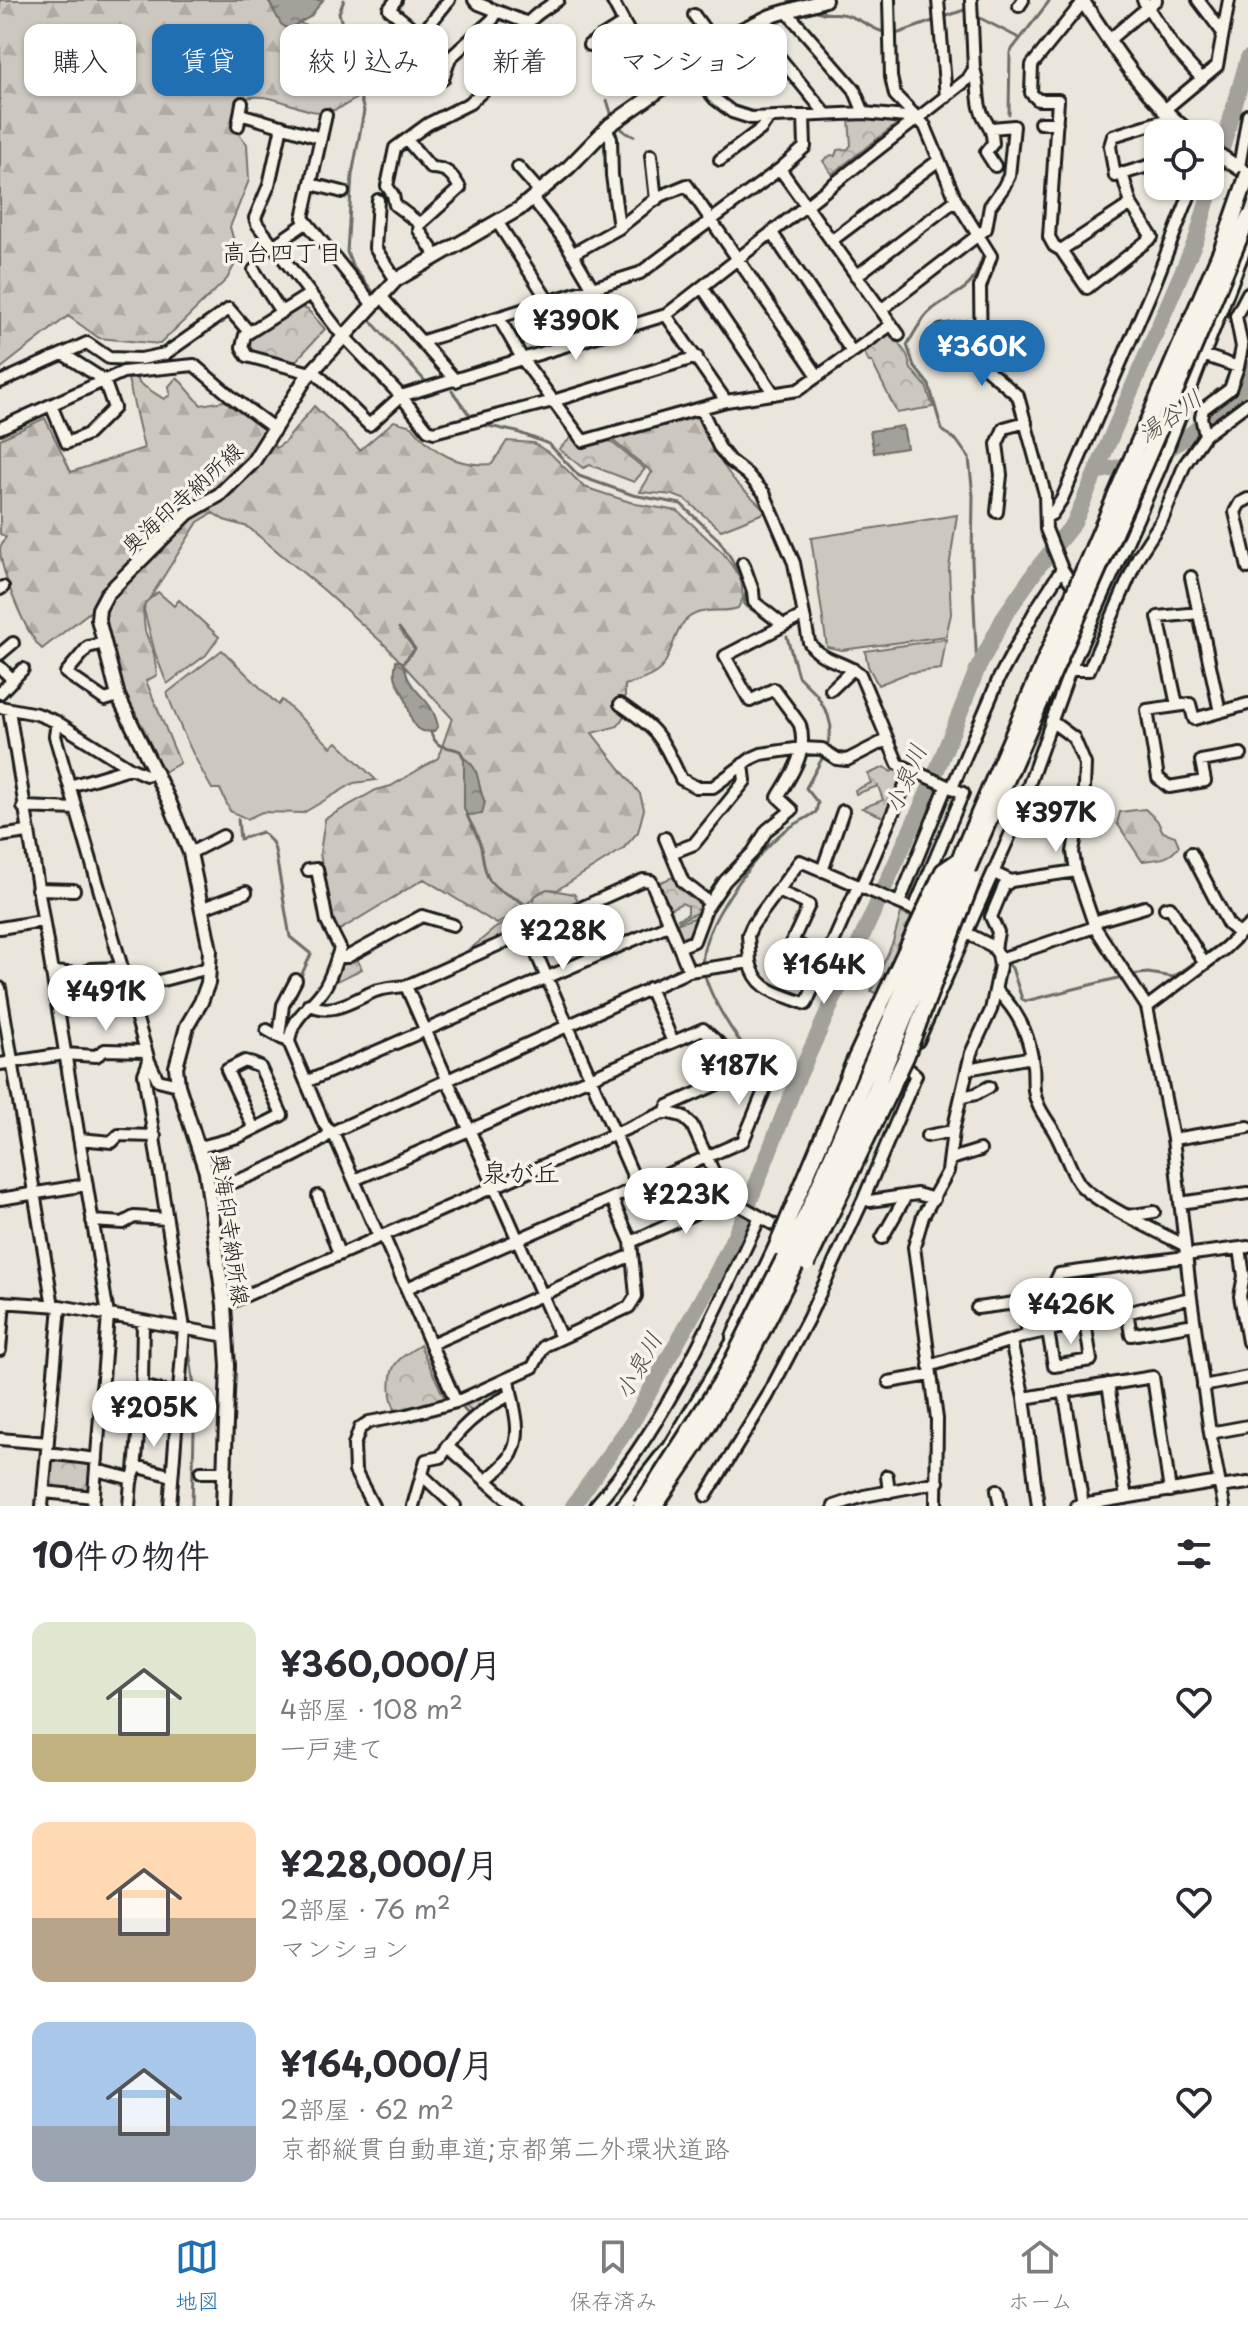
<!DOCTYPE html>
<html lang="ja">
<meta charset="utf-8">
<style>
:root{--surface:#fff;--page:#f2f2f3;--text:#2b2b33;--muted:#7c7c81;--line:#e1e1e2;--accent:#1f6fb2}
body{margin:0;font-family:"Playpen Sans","Klee One",sans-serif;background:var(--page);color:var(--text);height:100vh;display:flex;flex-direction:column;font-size:30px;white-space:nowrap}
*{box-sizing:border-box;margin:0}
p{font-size:26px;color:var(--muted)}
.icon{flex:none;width:44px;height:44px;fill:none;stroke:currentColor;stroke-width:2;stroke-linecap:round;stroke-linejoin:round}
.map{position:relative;height:1506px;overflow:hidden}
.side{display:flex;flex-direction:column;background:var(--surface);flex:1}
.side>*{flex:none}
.hud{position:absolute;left:24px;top:24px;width:800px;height:72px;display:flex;gap:16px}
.buttons{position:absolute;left:1144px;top:120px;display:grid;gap:16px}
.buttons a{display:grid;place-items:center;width:80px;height:80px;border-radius:16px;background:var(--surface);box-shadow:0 2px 6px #0004;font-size:40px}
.price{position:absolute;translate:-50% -68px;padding:0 18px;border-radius:28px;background:#fff;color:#222;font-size:26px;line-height:52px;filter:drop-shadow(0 2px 4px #0008)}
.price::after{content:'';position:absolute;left:50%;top:48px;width:24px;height:18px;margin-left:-12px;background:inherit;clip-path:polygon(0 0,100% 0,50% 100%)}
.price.current{background:var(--accent);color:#fff}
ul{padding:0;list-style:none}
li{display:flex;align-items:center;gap:24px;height:200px;padding:0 32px}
li span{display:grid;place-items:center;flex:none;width:224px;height:160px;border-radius:16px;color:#555}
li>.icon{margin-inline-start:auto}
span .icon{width:96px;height:96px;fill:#fffc;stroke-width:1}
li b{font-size:34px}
h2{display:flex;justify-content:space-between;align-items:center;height:96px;padding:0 32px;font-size:34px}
.chip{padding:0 28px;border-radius:16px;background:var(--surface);box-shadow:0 2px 6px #0004;font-size:28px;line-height:72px}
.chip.current{background:var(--accent);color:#fff}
.tab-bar{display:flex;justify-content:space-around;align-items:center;height:112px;border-top:2px solid var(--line);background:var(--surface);font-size:22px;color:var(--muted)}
.tab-bar a{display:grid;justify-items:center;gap:4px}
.tab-bar .current{color:var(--accent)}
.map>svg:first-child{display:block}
.forest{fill:url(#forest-firs);stroke:#74726e;stroke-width:2}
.park{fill:url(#park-crowns);stroke:#74726e;stroke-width:2}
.pitch{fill:#ccc8c0;stroke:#74726e;stroke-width:2}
.water{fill:url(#water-ripples);stroke:#6d6c68;stroke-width:2}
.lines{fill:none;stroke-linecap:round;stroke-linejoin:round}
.stream{stroke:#6d6c68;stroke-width:3}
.river{stroke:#a3a19a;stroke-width:16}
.minor-casing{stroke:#1c1c1c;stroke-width:16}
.major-casing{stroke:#1c1c1c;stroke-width:18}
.highway-casing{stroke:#1c1c1c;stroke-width:20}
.minor{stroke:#f7f3e8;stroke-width:10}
.major{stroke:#f7f3e8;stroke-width:12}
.highway{stroke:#f7f3e8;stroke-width:14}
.highway-bridge-casing{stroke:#1c1c1c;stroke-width:20;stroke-linecap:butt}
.highway-bridge{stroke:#f7f3e8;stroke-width:14}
.labels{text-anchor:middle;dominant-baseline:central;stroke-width:7;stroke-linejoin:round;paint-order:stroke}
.street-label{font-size:22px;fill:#1c1c1c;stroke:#f7f3e8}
.neighbourhood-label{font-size:24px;fill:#1c1c1c;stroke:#f7f3e8}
.water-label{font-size:24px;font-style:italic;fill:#52514e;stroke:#f7f3e8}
.quarter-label{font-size:26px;fill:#1c1c1c;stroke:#f7f3e8}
</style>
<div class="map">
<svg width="1248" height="1506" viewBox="0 0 1248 1506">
<defs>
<pattern id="forest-firs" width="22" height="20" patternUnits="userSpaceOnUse" patternTransform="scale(2)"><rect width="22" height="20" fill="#ccc8c0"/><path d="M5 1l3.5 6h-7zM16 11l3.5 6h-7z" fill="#afaba4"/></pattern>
<pattern id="park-crowns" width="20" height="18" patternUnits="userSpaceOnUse" patternTransform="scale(2)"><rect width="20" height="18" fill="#ccc8c0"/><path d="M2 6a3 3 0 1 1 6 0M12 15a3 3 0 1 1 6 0" fill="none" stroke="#afaba4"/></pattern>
<pattern id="water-ripples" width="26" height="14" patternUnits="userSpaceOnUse" patternTransform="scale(2)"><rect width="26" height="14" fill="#a3a19a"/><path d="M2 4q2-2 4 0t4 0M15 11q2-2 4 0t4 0" fill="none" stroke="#84827d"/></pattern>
</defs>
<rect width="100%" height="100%" fill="#eae6dc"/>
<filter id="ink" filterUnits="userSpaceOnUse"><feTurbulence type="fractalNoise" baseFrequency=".0125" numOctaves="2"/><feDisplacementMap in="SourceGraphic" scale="16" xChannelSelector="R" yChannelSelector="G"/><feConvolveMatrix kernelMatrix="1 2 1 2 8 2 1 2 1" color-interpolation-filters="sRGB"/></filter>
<g filter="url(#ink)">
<!-- forest -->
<path class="forest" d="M0,0H268L278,15L345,40L356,57L357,98C350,102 342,108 334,110C300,120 276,85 236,101L231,124L247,144L249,180L230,227L237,252L236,262L227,279L160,344L99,338L68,316L0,369Z
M177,377L201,405L230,400L265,426L264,435L276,448L285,442L314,406L360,450L394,421L412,426C433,453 458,467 492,464L507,441L533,443L551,454L584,487L636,504L678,511L723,553L741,579L743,598L738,608C725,613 709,608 695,614C675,622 674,650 663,666C655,677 637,682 625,685V714L618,726L592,733L640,794L644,809L638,832L623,849L557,890C537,886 534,901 519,911C512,916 504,920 497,924L424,879L338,931L328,902L320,853L325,819L376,790L391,786L438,758L452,718L386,646L325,591L248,527L224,520L213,513L198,522L143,609L145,631L154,654L157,675L146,681L180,763L162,773L153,765L124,695L100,604L42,649C25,633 0,570 0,548C1,545 4,540 6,537L0,534V439L45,418L71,472L144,448L128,379H138L139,383L164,399L170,395L169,386Z
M697,417C708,440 718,460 734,480C743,491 757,500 766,512L721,530L686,500L673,495L640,492L652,472L612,440Z
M1145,809L1157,820L1163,832L1175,836L1179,846C1170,860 1158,859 1142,861L1117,823L1120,812Z"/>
<!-- park -->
<path class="park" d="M894,116L898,123L832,174L823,161L831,155L835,156L837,150L848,149L851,145L849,118Z
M299,306L308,310L325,329L292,365L252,350L248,344L253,338Z
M891,331L907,355L911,369L926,386L933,407L897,413L872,362H869L863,350Z
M571,438L586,447L610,441L645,469L634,482L590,465L583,468L559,449Z
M885,767L891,772L895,769L905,779L888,819L862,808L883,800L878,786L856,794L855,790L871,783L868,774Z
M676,876L703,903V910L679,921L678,919L688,914V906L682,903L670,909L658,883Z
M547,889L574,894L578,900L530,922L529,920L535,896Z
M524,911V929L461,957L494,929Z
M901,913L950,933L922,1015L871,991L893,942Z
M700,916L692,936L684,941L676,924Z
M353,959H357L362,969L329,985L335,970Z
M420,1345L445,1399L397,1412C389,1401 387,1372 398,1361C403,1355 413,1350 420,1345Z
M498,1387L504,1392L502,1395L474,1414L463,1403Z
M52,1457L90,1461L92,1464L90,1491L48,1490L49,1460Z"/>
<!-- pitch -->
<path class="pitch" d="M957,515L949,568L951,614L946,636L842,650L827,647L811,538Z
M158,592L174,606L179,600L219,637L206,655L167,684L155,653L144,610L145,603Z
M946,639L941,669L908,673L878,685L868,666L865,651Z
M222,650L278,705L282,700L331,747L337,742L376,780L354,783L303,813L262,812L247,819L230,811L220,789H212C193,756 180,729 167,693Z"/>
<!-- water -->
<path class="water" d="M268,0H323L310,17L288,29L281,24Z
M903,426L907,448L874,453L870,431Z
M396,661H401C406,667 405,673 409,680C420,699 432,700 438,726L434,731C412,735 412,720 407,704C402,685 391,684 396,661Z
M464,758C482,769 476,785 485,802L482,814L467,815L464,809Z"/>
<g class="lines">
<!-- stream -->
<path class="stream" d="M344,0L339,13L343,28L341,42L351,64L364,111L352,175L347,252L353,267L374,293
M817,11C829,16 831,12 842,14C861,17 875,34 896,34L964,10L967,12
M974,15L1019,38
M607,100L612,116
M1009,114L1010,52L1050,0
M619,126L626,133L634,136
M304,303L312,305L320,314
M356,334L369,319L425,381
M452,391L471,417
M484,425L517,432L549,444L579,476L633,495L681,504L719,540L731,558L746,591L744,604L769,622
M399,628L415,649L403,663
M787,637L798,676L817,695L828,715L831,727L827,748
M977,670L972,561L973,496L969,458L957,441L942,430L929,385L914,366L907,345C915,332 922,317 934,308C965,286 972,293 984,252
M431,733C439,752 445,744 460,751L464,758
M467,815C471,825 477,834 480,844C484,856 482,869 490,881C500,895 519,896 530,909L529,928
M238,819L240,839L262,832L272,842L275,850L290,937L311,954L300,978
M1236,930L1248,917
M860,942L872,948
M703,965C698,930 756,853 783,832C794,824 806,819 816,812L818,803L806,788L824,755
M1009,965L1012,968L1022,999L1026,1001L1130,975L1148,973L1173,977L1228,938
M704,972C711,1001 743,1052 766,1070C774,1075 788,1077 797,1080
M285,1048L296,1071
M380,1243L392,1268
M188,1342L195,1394L192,1506
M454,1409L461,1406L470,1416"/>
<!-- river -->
<path class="river" d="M1096,472L1152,460L1192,433L1236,394L1242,386L1248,367
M573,1506L633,1421L718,1270L744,1216L797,1080L931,785L977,670L1005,615L1039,566L1074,523L1197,237L1248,58"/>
<defs>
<path id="minor" d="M396,0L389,9L421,35L449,0
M474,0L479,4L525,22
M612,0L660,91
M889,0L891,77L895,95L925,126L956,200L991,256L980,287L981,360L984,367L1018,396L1045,494L1046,529L1062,569L1076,591
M938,0L946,97
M1143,0L1175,49L1202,79
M1198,0L1223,33
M1083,2L1032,65L1031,93L1038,100H1058L1049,237L1054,246L1061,250L1131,204
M1019,6L1023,0
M786,11L854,89L864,113
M694,15L717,47
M752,24L825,113
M1109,40L1156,0
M589,45L624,23
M690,69L715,99L732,112L751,118L864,113L916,118
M974,69C979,82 977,94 980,107C983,122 992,123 993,143L986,152L995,166
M443,79L450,58L493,19L497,11
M1163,111L1217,66L1229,0
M240,114L321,138
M326,115L303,218L373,305
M1040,123H1057
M238,126L242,103
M282,126L269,185L255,218L257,224L338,330L401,396L428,430L434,432L553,401L697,357
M606,129L611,138L612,175L619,228
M407,140L431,168C447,168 452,174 460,188L420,224
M651,155L656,200
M720,160L761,129L768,119
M1158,163L1115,176L1110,146L1113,136L1171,118
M518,167L540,192
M1239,167L1248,115
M780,169L899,335
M311,184L343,192
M533,199L563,238L618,331
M378,200L375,248L396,280
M498,223L549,302
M772,233L852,352
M831,241L939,160
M273,246L306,223
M1061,250L1087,288L1152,237L1131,204L1122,173
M572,254L619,228L658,197L687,185L818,376
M437,257L419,230L420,224L395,205L393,195L387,186L395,148L428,124L470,103L517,59C520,22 529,20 558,0
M254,270L281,312
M856,276L956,200
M702,287L774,394
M310,294L245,335L242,347L247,356L311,373
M381,296L456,381
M881,310L986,229L990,206L1003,188L1009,176L1014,126L992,128
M666,315L726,401
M499,318L523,360L583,441L726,401L798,390L891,325
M941,331L979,326
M423,341L640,273L780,169L805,147L804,116
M1203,355L1238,367L1230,389L1203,409L1201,417L1205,435
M1238,367L1242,347L1236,316L1248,293
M313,370L369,425L401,396L666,315L968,79L974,69L971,0
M0,382L87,343L109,358L141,359L165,354L229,309L249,332
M51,405L67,443L88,434L114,408L104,380L63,354
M701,409L719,447L729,460L747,474L764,493L794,563L809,642C820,661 843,661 860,674L898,764L963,793L914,909
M0,428L123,372L194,365L234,399L275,429
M1248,499L1240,503L1235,512L1248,568
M997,512L1001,475L997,444L1004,428L1026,422
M1046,517L1052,514L1062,499L1155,283L1193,186
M743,563L753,591L754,602L783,625
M1191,577L1220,712
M0,589L3,587
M104,643L88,647L66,673L105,700L118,696
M0,654L13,643
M0,667L13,680
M1070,670H1089L1138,557L1162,520L1185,464L1205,435L1248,403
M831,690L853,669
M0,693L23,669
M620,704C660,731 661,737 681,779L696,787H713L752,758L761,754L802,748L822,749L837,759L847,760L886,740
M1177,705L1158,617L1199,613
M0,707L37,714L57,722L130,768L146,775L154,773
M9,710L108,1315L93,1506
M1051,721L1074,738L1085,764L1084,788L1073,852L1076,871L1095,927L1147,1007L1173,1139L1191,1298L1210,1433L1224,1506
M57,722L55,736L149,1061L158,1080L178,1085
M1241,754L1201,761L1205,781L1169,787L1158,778L1147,710L1190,704L1194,719L1248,704
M954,783L999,678L1036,609L1062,569
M70,786L130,768
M23,807L76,809
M0,836L27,832
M665,838L683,882L710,903
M190,853L223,836
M671,853L694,844L745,781L743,764
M1191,853L1228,924L1239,934
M308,870L317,869L327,922L340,948C336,961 331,979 323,990C310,1009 292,1016 289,1042L324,1124L336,1139L379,1237
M822,871L843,811
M994,873L1011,881L1076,871
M861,887L911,771
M37,889L74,890
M778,891L809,905L792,942L827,958
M899,903L946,787
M203,908L246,892
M1165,908L1170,907L1204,963
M1093,922L1145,907
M0,928L42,921
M527,932L638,1187
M679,947L694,941L706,909L725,881L753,852L767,830L792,810L778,797C791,775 808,753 800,725C798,721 779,696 774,689L750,701L725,656L804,615
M995,949L998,932L991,917L1004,886L1011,881
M337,957H347L422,916L453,925
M1000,959L1095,927
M750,962C757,992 780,993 806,1004L858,886
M51,972L82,974L91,969L122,968
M406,986L561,1338
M0,988L53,1306
M649,988L673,1042
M128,989L209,968
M997,991C1018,1011 1030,1036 1033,1066C1034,1074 1033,1082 1034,1090C1036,1107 1047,1119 1055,1133C1064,1149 1069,1168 1079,1183C1090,1200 1162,1234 1184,1245
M309,1004C332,1017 353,1000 375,991C385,988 396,987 406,986L643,880L651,881L689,971
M1147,1007L1224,949L1248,926
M267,1030L283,1039
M279,1037L283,1005L296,980
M918,1041L1014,826L1070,670L1160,468L1248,241
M149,1061L144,1074L184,1328L170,1506
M0,1064L64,1054L96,1056L105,1050L146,1051
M968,1069L1032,1057
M306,1082L668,925
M962,1097L976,1094L989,1087
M665,1112L668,1106L749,1070
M927,1136L953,1131
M79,1139L112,1142L119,1135L155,1136
M1173,1139L1248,1127
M200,1147L238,1137L282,1115L260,1067L245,1061L227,1070L254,1129
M951,1159L980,1150
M354,1180L703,1029L766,1086L743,1141L407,1288
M209,1189C236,1184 311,1152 330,1133L689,971L750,962L748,935L752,926L800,861L927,915
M318,1196L339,1254
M864,1198L870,1201L917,1194L934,1199
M0,1199L86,1185
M1180,1203L1248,1193
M1127,1216L1154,1212
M92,1221L123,1223L134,1217L167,1219
M383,1235L456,1402
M882,1238L906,1196
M631,1242L693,1214L723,1195
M1240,1248L1244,1276L1240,1296L1248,1342
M1185,1255L1248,1247
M0,1302L60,1306L226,1336
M224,1305L665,1112L682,1116L692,1125L725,1197L789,1233
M977,1308L1023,1302L1028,1335
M1127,1311L1131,1335L1194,1324
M1067,1326L1052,1289L1059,1274L1185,1257
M1048,1331L1054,1366L1091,1360L1085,1322
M1011,1342L1024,1398
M431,1344L632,1255
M0,1350L4,1302
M929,1366L1028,1335L1191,1298
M889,1382L930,1375
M1108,1384L1126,1498
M142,1386L143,1321
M1203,1386L1248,1377
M102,1387L141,1398
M1064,1391L1083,1505
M1210,1433L1248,1426
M0,1439L48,1443
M447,1446L515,1506
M47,1453L97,1459
M663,1457L737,1333
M136,1466L172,1476
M96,1470L132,1479
M201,1472H225
M422,1475L455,1506
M887,1476L889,1492
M486,1481C494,1473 508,1463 512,1453C524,1428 511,1403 509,1378
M1220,1487L1248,1483
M997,1490L1000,1506
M44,1492L94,1497
M706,1496L767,1397L808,1319L864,1198L916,1075L905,1066
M42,1506L60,1306
M129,1506L131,1482L135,1471L142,1386L179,1395
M373,1506L355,1471L354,1445L360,1428L369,1422L407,1415L456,1402L533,1367L544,1346L629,1307L636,1296L631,1242L612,1199
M413,1506L426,1460L441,1457C457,1429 481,1409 510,1395
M595,1506C666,1425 714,1314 760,1217
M834,1506L864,1496L938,1482
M936,1506L937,1419L914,1247L923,1216L948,1171L953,1131L971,1053L991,1010L1000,966L998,954L992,946L949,924
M1038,1506L1024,1398L1153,1377L1170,1491
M1076,1506L1219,1482"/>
<path id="major" d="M1082,0C1115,50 1143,95 1191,134
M1210,149L1248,174
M223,1506L228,1366L224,1305L206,1172L178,1085L176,1067L187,1026L201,1002L208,983L210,950L190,853L169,801L118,696L98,619L99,609L107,594L188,513L219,495L253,462L306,378L396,280L519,209L569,167L610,125L690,69L731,35L771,16L825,0"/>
<path id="highway" d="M734,1337L776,1248
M624,1506L666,1452"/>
</defs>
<!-- minor casing -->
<use href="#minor" class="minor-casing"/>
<!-- major casing -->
<use href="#major" class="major-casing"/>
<!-- highway casing -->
<use href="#highway" class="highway-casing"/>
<!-- minor -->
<use href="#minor" class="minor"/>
<!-- major -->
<use href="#major" class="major"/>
<!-- highway -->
<use href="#highway" class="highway"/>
<defs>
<path id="highway-bridge" d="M776,1248L853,1064L943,871L959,860
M807,1264L906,1057L973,879
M641,1506L724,1377L807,1213L1223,246L1248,174
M655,1506L695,1447L748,1359L800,1257L875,1091L939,935L1161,426L1248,218"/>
</defs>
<!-- highway-bridge casing -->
<use href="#highway-bridge" class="highway-bridge-casing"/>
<!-- highway-bridge -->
<use href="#highway-bridge" class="highway-bridge"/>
</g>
</g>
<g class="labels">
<!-- street labels -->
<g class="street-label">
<text transform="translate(181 497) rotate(-42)">奥海印寺納所線</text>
<text transform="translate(232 1229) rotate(82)">奥海印寺納所線</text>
</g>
<!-- neighbourhood labels -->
<g class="neighbourhood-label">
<text x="282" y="251">高台四丁目</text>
</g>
<!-- water labels -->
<g class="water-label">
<text transform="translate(1169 415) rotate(-35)">湯谷川</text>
<text transform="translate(904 778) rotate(-67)">小泉川</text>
<text transform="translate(637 1365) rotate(-61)">小泉川</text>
</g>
<!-- quarter labels -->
<g class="quarter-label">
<text x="521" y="1171">泉が丘</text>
</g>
</g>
</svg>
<div class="buttons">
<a><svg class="icon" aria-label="locate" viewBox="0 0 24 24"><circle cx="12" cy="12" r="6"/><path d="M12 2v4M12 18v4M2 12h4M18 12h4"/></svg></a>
</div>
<b class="price" style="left:576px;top:362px">¥390K</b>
<b class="price current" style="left:982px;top:388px">¥360K</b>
<b class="price" style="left:1056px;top:854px">¥397K</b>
<b class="price" style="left:563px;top:972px">¥228K</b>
<b class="price" style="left:824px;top:1006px">¥164K</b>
<b class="price" style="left:106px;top:1033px">¥491K</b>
<b class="price" style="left:739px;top:1107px">¥187K</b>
<b class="price" style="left:686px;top:1236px">¥223K</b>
<b class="price" style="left:1071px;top:1346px">¥426K</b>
<b class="price" style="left:154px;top:1449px">¥205K</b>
<div class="hud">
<a class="chip">購入</a>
<a class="chip current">賃貸</a>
<a class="chip">絞り込み</a>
<a class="chip">新着</a>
<a class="chip">マンション</a>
</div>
</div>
<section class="side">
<h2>10件の物件<svg class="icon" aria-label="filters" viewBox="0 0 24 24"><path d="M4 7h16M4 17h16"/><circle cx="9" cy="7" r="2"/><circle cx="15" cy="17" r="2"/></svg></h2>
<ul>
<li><span style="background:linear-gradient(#dfe7d0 70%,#c2b280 0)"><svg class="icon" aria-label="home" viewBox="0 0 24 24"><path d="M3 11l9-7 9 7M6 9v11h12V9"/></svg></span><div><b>¥360,000/月</b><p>4部屋 · 108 m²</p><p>一戸建て</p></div><svg class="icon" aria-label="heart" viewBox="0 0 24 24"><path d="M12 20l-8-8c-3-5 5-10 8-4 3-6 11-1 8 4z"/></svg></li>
<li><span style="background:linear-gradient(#ffd9b3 60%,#b9a48a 0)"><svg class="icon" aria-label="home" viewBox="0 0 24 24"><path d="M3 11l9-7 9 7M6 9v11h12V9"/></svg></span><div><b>¥228,000/月</b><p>2部屋 · 76 m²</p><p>マンション</p></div><svg class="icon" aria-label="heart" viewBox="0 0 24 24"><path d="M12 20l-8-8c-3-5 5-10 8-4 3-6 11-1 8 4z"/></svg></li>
<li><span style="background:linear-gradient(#a9c7e8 65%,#9aa5b1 0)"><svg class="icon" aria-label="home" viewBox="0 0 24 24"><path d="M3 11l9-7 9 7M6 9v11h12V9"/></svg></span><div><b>¥164,000/月</b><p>2部屋 · 62 m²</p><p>京都縦貫自動車道;京都第二外環状道路</p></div><svg class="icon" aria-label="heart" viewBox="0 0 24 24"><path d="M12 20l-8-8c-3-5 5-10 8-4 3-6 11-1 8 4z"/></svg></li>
</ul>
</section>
<nav class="tab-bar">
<a class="current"><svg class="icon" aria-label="map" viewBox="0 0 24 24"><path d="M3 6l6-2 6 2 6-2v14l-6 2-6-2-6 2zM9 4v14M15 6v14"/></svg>地図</a>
<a><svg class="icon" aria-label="saved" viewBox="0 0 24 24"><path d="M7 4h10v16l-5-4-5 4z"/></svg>保存済み</a>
<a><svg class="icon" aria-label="home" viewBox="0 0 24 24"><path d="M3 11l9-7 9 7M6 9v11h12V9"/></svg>ホーム</a>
</nav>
